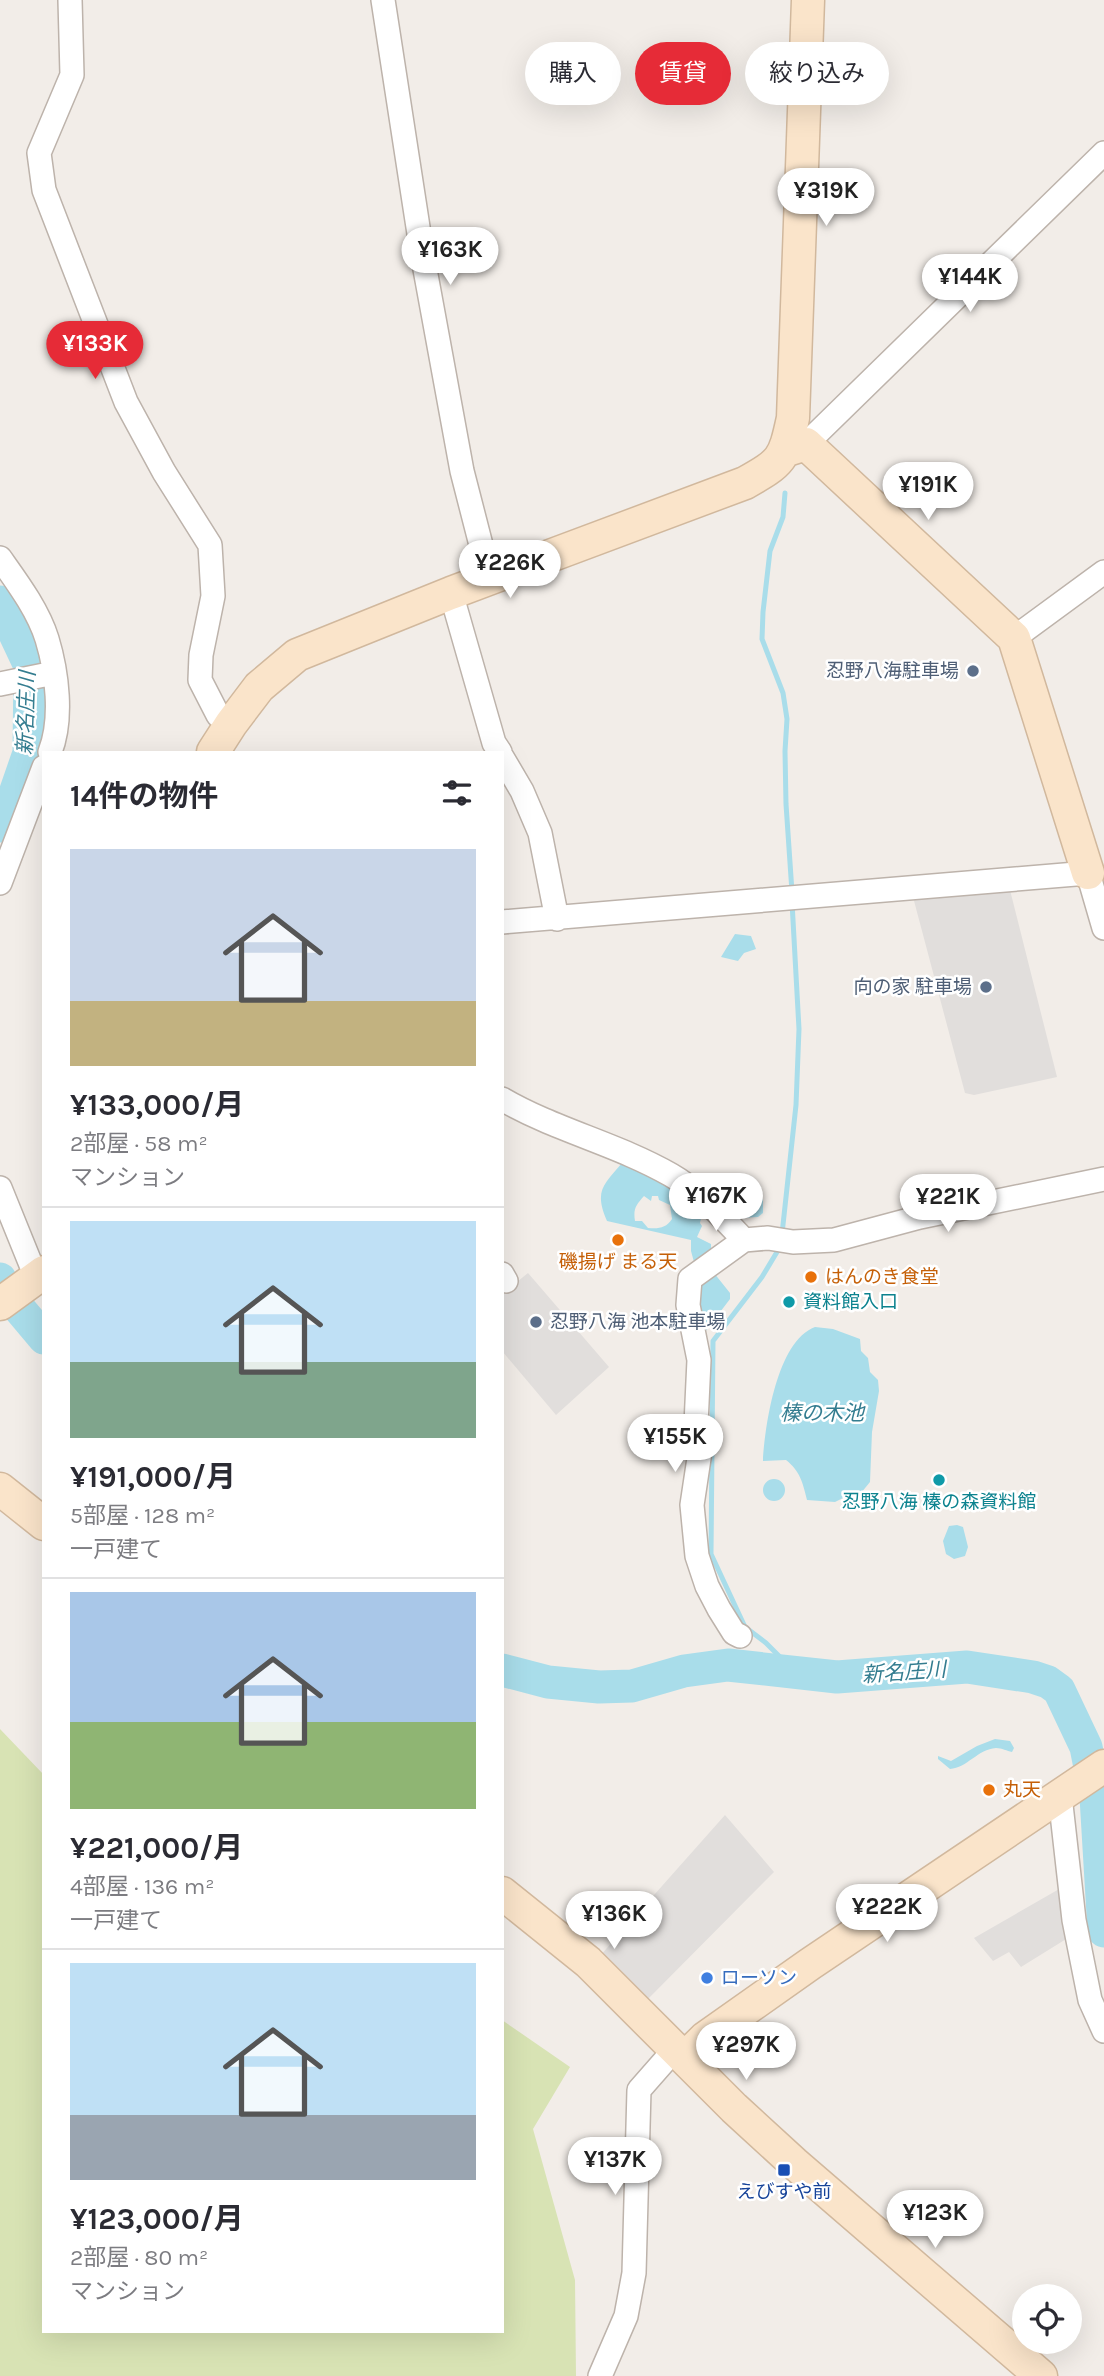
<!DOCTYPE html>
<html lang="ja">
<meta charset="utf-8">
<style>
:root{--surface:#fff;--page:#f2f2f3;--text:#2b2b33;--muted:#7c7c81;--line:#e1e1e2;--accent:#e62b37}
body{margin:0;font-family:Karla,"Noto Sans JP",sans-serif;background:var(--page);color:var(--text);height:100vh;display:flex;flex-direction:column;font-size:26px;white-space:nowrap}
*{box-sizing:border-box;margin:0}
p{font-size:23px;color:var(--muted)}
.icon{flex:none;width:38px;height:38px;fill:none;stroke:currentColor;stroke-width:2;stroke-linecap:round;stroke-linejoin:round}
.map{position:relative;flex:1;overflow:hidden}
.sheet{position:absolute;left:42px;top:751px;width:462px;height:1582px;display:flex;flex-direction:column;background:var(--surface);border-radius:0px;box-shadow:0 7px 28px #0002}
.sheet>*{flex:none}
.top-card{position:absolute;left:525px;top:42px;width:472px;height:63px;display:flex;gap:14px}
.buttons{position:absolute;left:1012px;top:2284px;display:grid;gap:14px}
.buttons a{display:grid;place-items:center;width:70px;height:70px;border-radius:50%;background:var(--surface);box-shadow:0 7px 28px #0002;font-size:35px}
.price{position:absolute;translate:-50% -60px;padding:0 16px;border-radius:24px;background:#fff;color:#222;font-size:23px;line-height:46px;filter:drop-shadow(0 2px 4px #0008)}
.price::after{content:'';position:absolute;left:50%;top:42px;width:21px;height:16px;margin-left:-10px;background:inherit;clip-path:polygon(0 0,100% 0,50% 100%)}
.price.on{background:var(--accent);color:#fff}
ul{padding:0;list-style:none}
li{display:grid;align-content:center;gap:14px;height:371px;padding:0 28px}
li+li{border-top:2px solid var(--line)}
li span{display:grid;place-items:center;height:217px;border-radius:0px;color:#555}
li>.icon{margin-inline-start:auto}
span .icon{width:126px;height:126px;fill:#fffc;stroke-width:1}
li b{font-size:30px}
h2{display:flex;justify-content:space-between;align-items:center;height:84px;padding:0 28px;font-size:30px}
.chip{padding:0 24px;border-radius:32px;background:var(--surface);box-shadow:0 7px 28px #0002;font-size:24px;line-height:63px}
.chip.on{background:var(--accent);color:#fff}
.map>svg:first-child{display:block}
.green{fill:#d8e3b4}
.parking{fill:#e1dedc}
.water{fill:#a9ddea;fill-rule:evenodd}
.lines{fill:none;stroke-linecap:round;stroke-linejoin:round}
.stream{stroke:#a9ddea;stroke-width:5}
.river{stroke:#a9ddea;stroke-width:33}
.street-casing{stroke:#bdb3ab;stroke-width:26}
.secondary-casing{stroke:#d1b89d;stroke-width:35}
.street{stroke:#fff;stroke-width:23}
.secondary{stroke:#fae4ca;stroke-width:32}
.service-dot{fill:#5c6f8a;stroke:#fff;stroke-width:2.5}
.food-dot{fill:#e8710a;stroke:#fff;stroke-width:2.5}
.culture-dot{fill:#0f9aa8;stroke:#fff;stroke-width:2.5}
.shop-dot{fill:#3f7fe0;stroke:#fff;stroke-width:2.5}
.transit-dot{fill:#1a4fb4;stroke:#fff;stroke-width:2.5}
.labels{text-anchor:middle;dominant-baseline:central;stroke-width:5;stroke-linejoin:round;paint-order:stroke}
.service-label{font-size:19px;fill:#4e5e75;stroke:#fff;text-anchor:end}
.food-label{font-size:19px;fill:#c56008;stroke:#fff;text-anchor:start}
.culture-label{font-size:19px;fill:#0d838f;stroke:#fff;text-anchor:start}
.shop-label{font-size:19px;fill:#366cbe;stroke:#fff;text-anchor:start}
.transit-label{font-size:19px;fill:#164399;stroke:#fff}
.water-label{font-size:21px;font-style:italic;fill:#347d90;stroke:#fff}
</style>
<div class="map">
<svg width="1104" height="2376" viewBox="0 0 1104 2376">
<rect width="100%" height="100%" fill="#f2ede8"/>
<!-- green -->
<path class="green" d="M0,1729L44,1775V2331H502V2020L570,2067L533,2129L575,2280L576,2376H0Z"/>
<!-- parking -->
<path class="parking" d="M1010,890L1057,1077L974,1095L965,1093L913,897Z
M528,1273L609,1367L556,1415L502,1351V1294Z
M725,1815L774,1872L645,2002L599,1957Z
M1061,1888L1071,1936L1021,1967L1009,1952L993,1961L974,1938Z"/>
<!-- water -->
<path class="water" d="M735,934L751,936L756,949L744,953L738,961L721,957Z
M623,1162L677,1189L703,1210L700,1223L702,1226L697,1237L711,1244V1252L694,1262L691,1251V1240L607,1221C594,1191 603,1185 623,1162ZM644,1196L651,1201L652,1196H658L659,1200L670,1205L672,1219C666,1228 659,1229 648,1228L642,1221H635C633,1209 636,1205 644,1196Z
M746,1193L759,1196L763,1200V1213L758,1217L740,1218L735,1205L739,1198Z
M714,1273L730,1293V1299L705,1332L695,1286Z
M815,1327L833,1329L860,1339L861,1351L868,1358L870,1372L878,1380L879,1391L872,1432L870,1482L861,1493L850,1498H843L835,1502L807,1500C803,1483 800,1471 786,1460L763,1461C765,1425 777,1341 815,1327Z
M763 1490a11 11 0 1 1 22 0a11 11 0 1 1-22 0Z
M957,1525L963,1527L968,1547L965,1556L954,1559L946,1554L943,1541L949,1526Z
M995,1739L1010,1741L1014,1748L1012,1752C1007,1751 1002,1748 996,1748C978,1749 967,1768 950,1769L938,1759V1756L951,1761L977,1746Z"/>
<g class="lines">
<!-- stream -->
<path class="stream" d="M785,493L783,517L770,551L763,612L762,639L783,693L787,719L785,751L786,804L792,892
M782,1234L796,1105L799,1029L792,902
M780,1247L762,1277L713,1341L711,1554L745,1627L766,1643L787,1664L811,1675"/>
<!-- river -->
<path class="river" d="M0,602L30,666L29,753L12,802L0,826
M0,1279L7,1294L44,1338
M502,1670L548,1682L599,1687L632,1686L684,1671L728,1665L837,1677L967,1667L1033,1677L1048,1682L1059,1690L1086,1747L1096,1797L1104,1931"/>
<defs>
<path id="street" d="M70,0L72,75L39,153L44,190L126,402L164,472L210,545L213,596L201,655L200,680L218,715L231,724
M383,0L422,253L462,471L490,580
M806,444L1104,153
M0,558C17,582 38,610 47,639C57,672 63,719 50,752
M451,593L494,743L500,752
M1014,638L1104,572
M0,684L54,673
M502,757L522,791L540,833L557,919
M0,883L44,767
M502,922L1088,873L1104,928
M502,1099C555,1130 617,1144 671,1175C699,1191 722,1217 744,1240L768,1238L793,1242L834,1240L920,1217L1104,1179
M0,1188L36,1277
M502,1274L506,1281
M740,1636L734,1633L719,1609L707,1586L697,1556L692,1505L701,1445L696,1424L699,1360L688,1305L690,1279L744,1240
M1060,1796L1074,1920L1090,2000L1104,2031
M600,2376L626,2316L634,2273L639,2090L675,2049"/>
<path id="secondary" d="M787,450L806,444L1014,638L1088,873
M213,752L231,724L259,687L297,655L451,593L745,483C782,462 784,460 793,418L808,0
M0,1304L44,1272
M0,1489L44,1524
M502,1893L588,1962L734,2108L794,2163L1041,2376
M685,2058L705,2038L810,1964L1104,1766"/>
</defs>
<!-- street casing -->
<use href="#street" class="street-casing"/>
<!-- secondary casing -->
<use href="#secondary" class="secondary-casing"/>
<!-- street -->
<use href="#street" class="street"/>
<!-- secondary -->
<use href="#secondary" class="secondary"/>
</g>
<!-- markers -->
<g class="service-dot">
<circle cx="973" cy="671" r="7"/>
<circle cx="986" cy="987" r="7"/>
<circle cx="536" cy="1322" r="7"/>
</g>
<g class="food-dot">
<circle cx="618" cy="1240" r="7"/>
<circle cx="811" cy="1277" r="7"/>
<circle cx="989" cy="1790" r="7"/>
</g>
<g class="culture-dot">
<circle cx="789" cy="1302" r="7"/>
<circle cx="939" cy="1480" r="7"/>
</g>
<circle class="shop-dot" cx="707" cy="1978" r="7"/>
<rect class="transit-dot" x="777" y="2163" width="14" height="14" rx="3.5"/>
<g class="labels">
<!-- service labels -->
<g class="service-label">
<text x="959" y="671">忍野八海駐車場</text>
<text x="972" y="987">向の家 駐車場</text>
<text x="550" y="1322" text-anchor="start">忍野八海 池本駐車場</text>
</g>
<!-- food labels -->
<g class="food-label">
<text x="618" y="1262" text-anchor="middle">磯揚げ まる天</text>
<text x="825" y="1277">はんのき食堂</text>
<text x="1003" y="1790">丸天</text>
</g>
<!-- culture labels -->
<g class="culture-label">
<text x="803" y="1302">資料館入口</text>
<text x="939" y="1502" text-anchor="middle">忍野八海 榛の森資料館</text>
</g>
<!-- shop labels -->
<g class="shop-label">
<text x="721" y="1978">ローソン</text>
</g>
<!-- transit labels -->
<g class="transit-label">
<text x="784" y="2192">えびすや前</text>
</g>
<!-- water labels -->
<g class="water-label">
<text transform="translate(26 713) rotate(-88)">新名庄川</text>
<text x="822" y="1413">榛の木池</text>
<text transform="translate(904 1672) rotate(-4)">新名庄川</text>
</g>
</g>
</svg>
<div class="buttons">
<a><svg class="icon" aria-label="locate" viewBox="0 0 24 24"><circle cx="12" cy="12" r="6"/><path d="M12 2v4M12 18v4M2 12h4M18 12h4"/></svg></a>
</div>
<b class="price" style="left:826px;top:228px">¥319K</b>
<b class="price" style="left:450px;top:287px">¥163K</b>
<b class="price" style="left:970px;top:314px">¥144K</b>
<b class="price on" style="left:95px;top:381px">¥133K</b>
<b class="price" style="left:928px;top:522px">¥191K</b>
<b class="price" style="left:510px;top:600px">¥226K</b>
<b class="price" style="left:716px;top:1233px">¥167K</b>
<b class="price" style="left:948px;top:1234px">¥221K</b>
<b class="price" style="left:675px;top:1474px">¥155K</b>
<b class="price" style="left:887px;top:1944px">¥222K</b>
<b class="price" style="left:614px;top:1951px">¥136K</b>
<b class="price" style="left:746px;top:2082px">¥297K</b>
<b class="price" style="left:615px;top:2197px">¥137K</b>
<b class="price" style="left:935px;top:2250px">¥123K</b>
<div class="top-card">
<a class="chip">購入</a>
<a class="chip on">賃貸</a>
<a class="chip">絞り込み</a>
</div>
<section class="sheet">
<h2>14件の物件<svg class="icon" aria-label="filters" viewBox="0 0 24 24"><path d="M4 7h16M4 17h16"/><circle cx="9" cy="7" r="2"/><circle cx="15" cy="17" r="2"/></svg></h2>
<ul>
<li><span style="background:linear-gradient(#c9d6e8 70%,#c2b280 0)"><svg class="icon" aria-label="home" viewBox="0 0 24 24"><path d="M3 11l9-7 9 7M6 9v11h12V9"/></svg></span><div><b>¥133,000/月</b><p>2部屋 · 58 m²</p><p>マンション</p></div></li>
<li><span style="background:linear-gradient(#bfe0f5 65%,#7fa58c 0)"><svg class="icon" aria-label="home" viewBox="0 0 24 24"><path d="M3 11l9-7 9 7M6 9v11h12V9"/></svg></span><div><b>¥191,000/月</b><p>5部屋 · 128 m²</p><p>一戸建て</p></div></li>
<li><span style="background:linear-gradient(#a9c7e8 60%,#8fb573 0)"><svg class="icon" aria-label="home" viewBox="0 0 24 24"><path d="M3 11l9-7 9 7M6 9v11h12V9"/></svg></span><div><b>¥221,000/月</b><p>4部屋 · 136 m²</p><p>一戸建て</p></div></li>
<li><span style="background:linear-gradient(#bfe0f5 70%,#9aa5b1 0)"><svg class="icon" aria-label="home" viewBox="0 0 24 24"><path d="M3 11l9-7 9 7M6 9v11h12V9"/></svg></span><div><b>¥123,000/月</b><p>2部屋 · 80 m²</p><p>マンション</p></div></li>
</ul>
</section>
</div>
